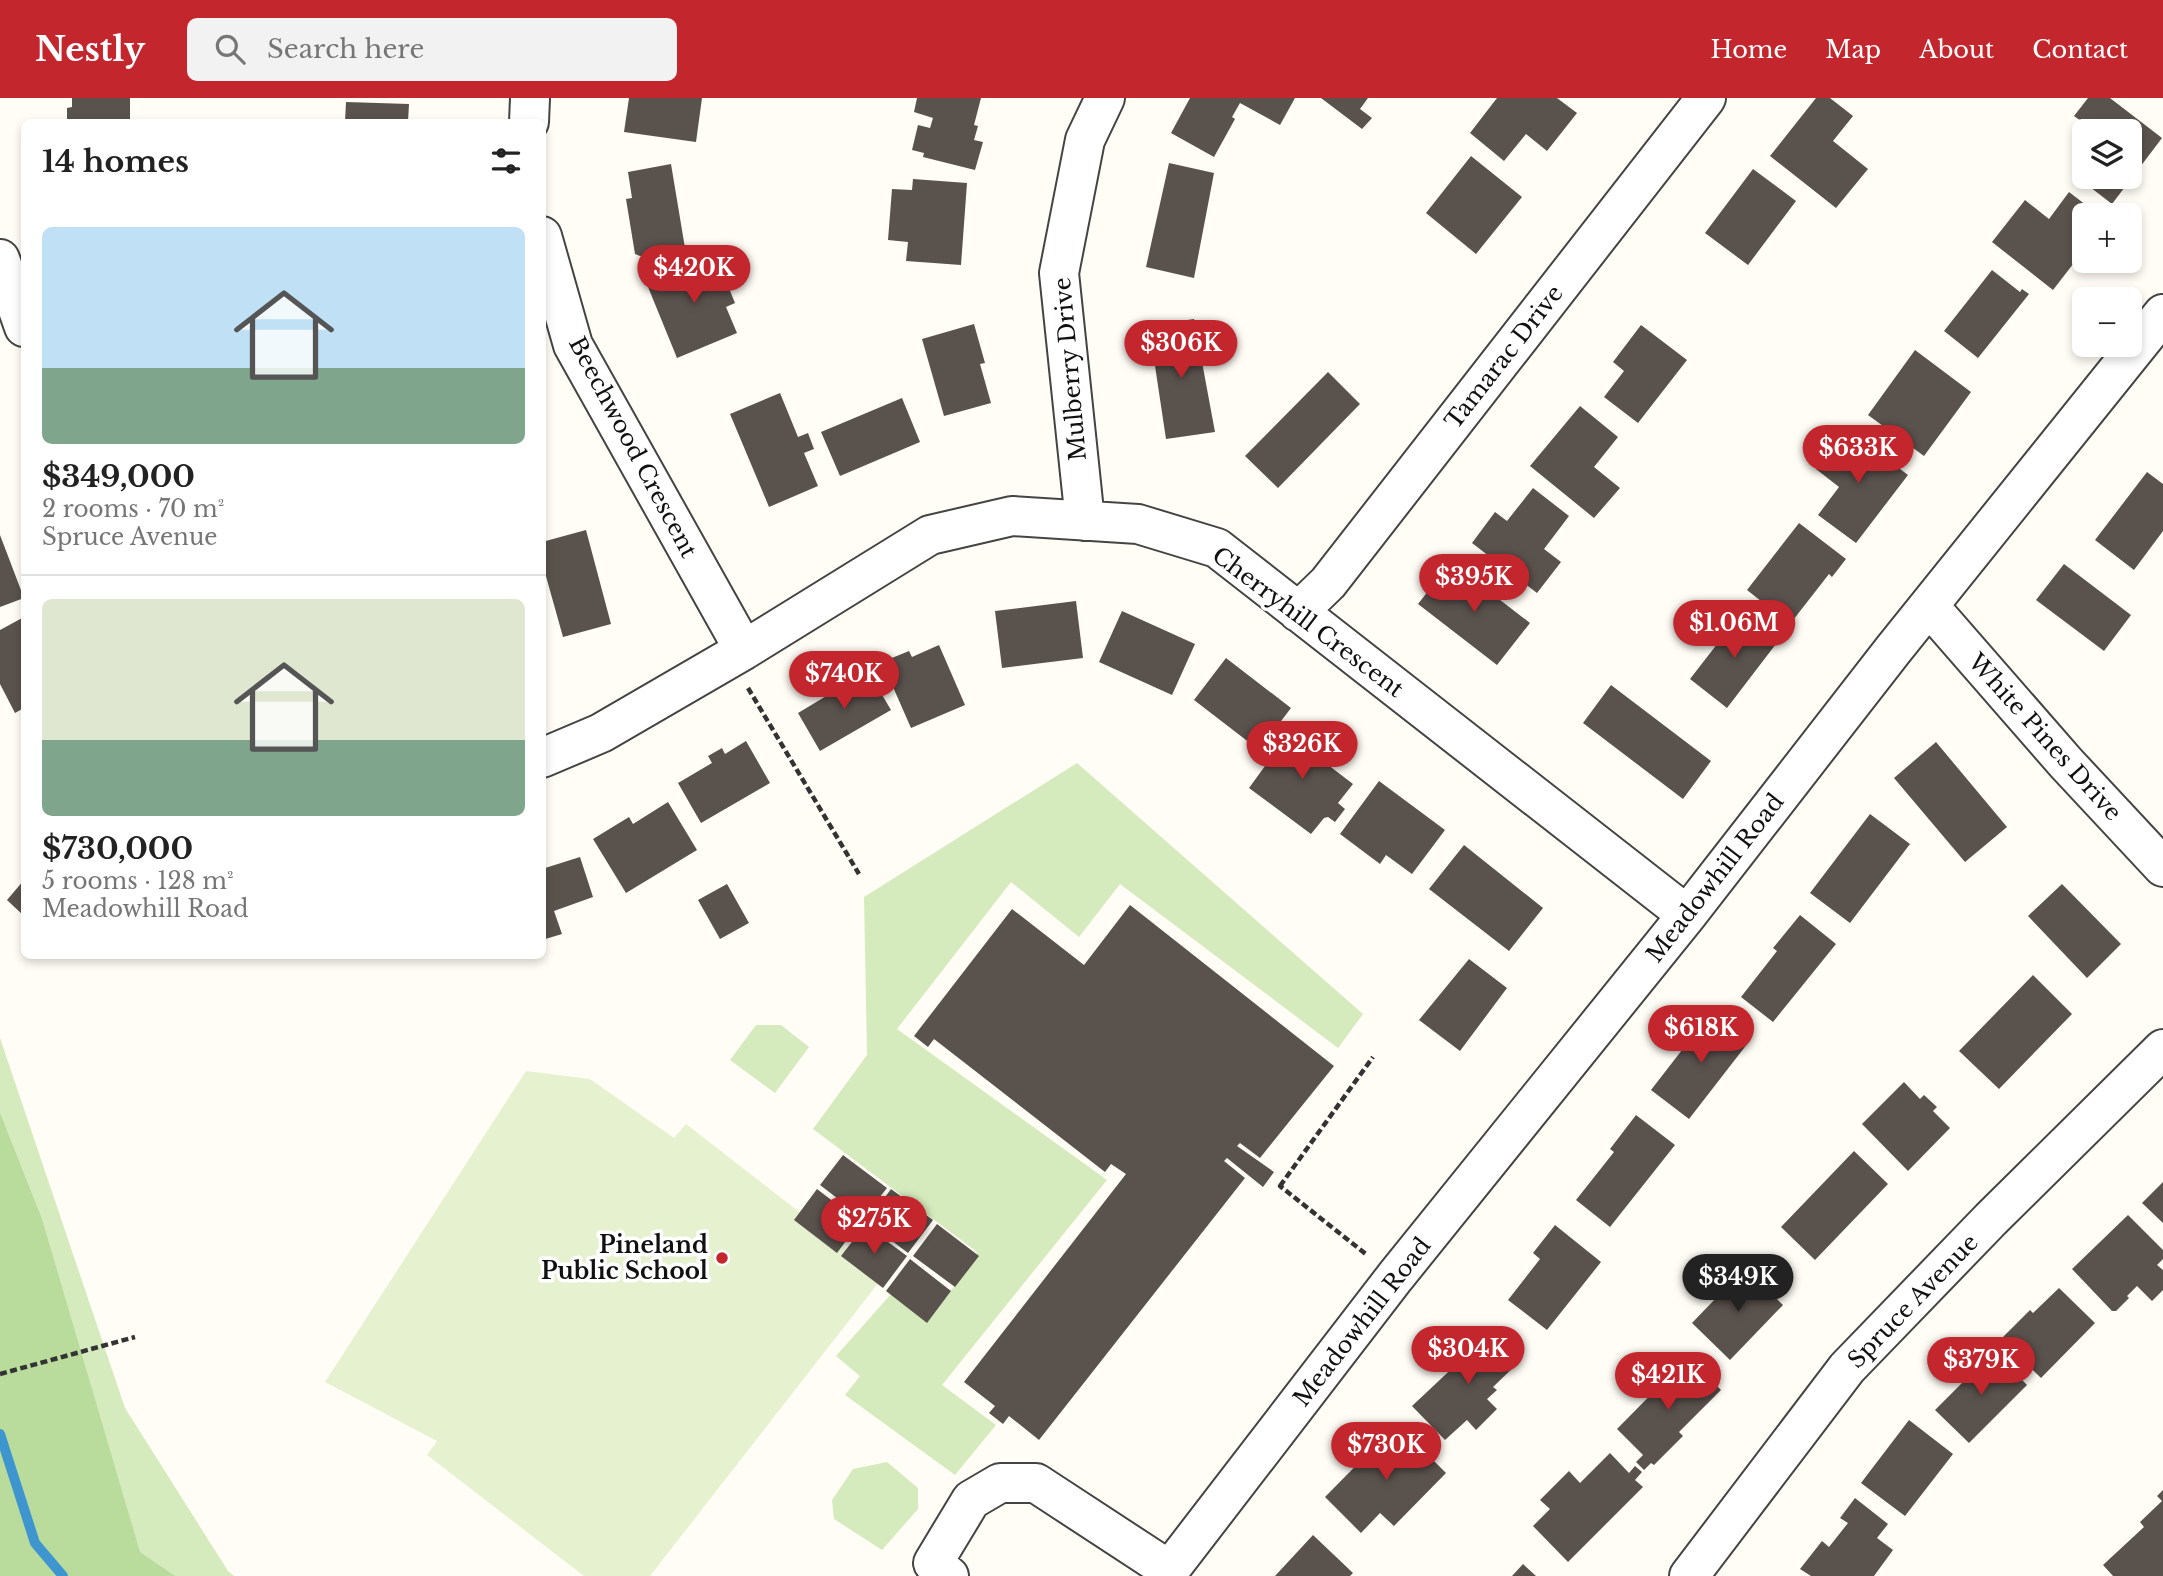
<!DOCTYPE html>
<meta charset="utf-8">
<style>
:root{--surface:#fff;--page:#f2f2f2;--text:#222;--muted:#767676;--line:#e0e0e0;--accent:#c4262e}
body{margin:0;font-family:"Libre Baskerville",serif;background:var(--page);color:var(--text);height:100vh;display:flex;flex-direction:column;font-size:26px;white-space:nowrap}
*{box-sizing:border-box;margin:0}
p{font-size:23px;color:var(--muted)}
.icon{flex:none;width:38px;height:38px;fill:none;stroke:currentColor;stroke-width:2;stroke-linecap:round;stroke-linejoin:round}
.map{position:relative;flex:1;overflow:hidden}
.panel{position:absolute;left:21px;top:21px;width:525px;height:840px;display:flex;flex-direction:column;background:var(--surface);border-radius:10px;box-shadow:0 4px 10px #0003}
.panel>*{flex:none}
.tools{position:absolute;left:2072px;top:21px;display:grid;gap:14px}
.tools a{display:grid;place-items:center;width:70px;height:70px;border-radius:10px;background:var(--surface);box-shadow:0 4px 10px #0003;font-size:35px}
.price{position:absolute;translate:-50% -60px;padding:0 16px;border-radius:24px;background:var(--accent);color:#fff;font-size:23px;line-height:46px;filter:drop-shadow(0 2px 4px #0008)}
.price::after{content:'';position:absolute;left:50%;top:42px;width:21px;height:16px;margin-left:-10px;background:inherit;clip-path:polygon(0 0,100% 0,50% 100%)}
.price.selected{background:#222;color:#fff}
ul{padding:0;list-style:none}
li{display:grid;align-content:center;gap:14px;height:371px;padding:0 21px}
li+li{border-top:2px solid var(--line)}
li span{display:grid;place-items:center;height:217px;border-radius:10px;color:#555}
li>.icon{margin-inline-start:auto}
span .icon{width:126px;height:126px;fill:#fffc;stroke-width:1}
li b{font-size:30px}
h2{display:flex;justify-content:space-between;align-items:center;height:84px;padding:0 21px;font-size:30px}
header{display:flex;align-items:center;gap:42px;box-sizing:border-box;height:98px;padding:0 35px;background:var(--accent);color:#fff}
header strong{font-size:33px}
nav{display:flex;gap:38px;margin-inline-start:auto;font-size:24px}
.search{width:490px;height:63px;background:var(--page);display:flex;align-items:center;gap:18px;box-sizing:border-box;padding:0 24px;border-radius:10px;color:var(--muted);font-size:26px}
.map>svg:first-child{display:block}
.green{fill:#d5ebbd}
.forest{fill:#b9dc9c}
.pitch{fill:#e6f2cf}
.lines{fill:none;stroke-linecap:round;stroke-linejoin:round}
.stream{stroke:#3f96cf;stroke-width:10}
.building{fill:#5a524d}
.minor-casing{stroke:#444;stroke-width:42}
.path{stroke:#333;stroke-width:4.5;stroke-dasharray:7 3.5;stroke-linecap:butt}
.minor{stroke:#fff;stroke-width:38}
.poi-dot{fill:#c4262e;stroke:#fff;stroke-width:2.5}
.labels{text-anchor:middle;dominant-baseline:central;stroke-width:7;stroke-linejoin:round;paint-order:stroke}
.street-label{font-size:23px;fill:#111;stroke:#fff}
.poi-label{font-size:23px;font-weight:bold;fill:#111;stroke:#fff;text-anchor:end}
</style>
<header>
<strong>Nestly</strong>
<div class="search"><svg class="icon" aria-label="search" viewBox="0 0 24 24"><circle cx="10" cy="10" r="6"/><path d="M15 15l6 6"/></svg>Search here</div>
<nav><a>Home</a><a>Map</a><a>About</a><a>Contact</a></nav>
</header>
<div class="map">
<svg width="2163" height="1478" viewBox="0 0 2163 1478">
<rect width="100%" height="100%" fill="#fffdf5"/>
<!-- green -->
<path class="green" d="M1077,665L1363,916L1338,950L1120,786L1079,839L1011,784L897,931L1107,1082L942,1287L996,1327L955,1377L845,1297L860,1278L836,1258L908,1177L946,1200L977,1154L813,1031L867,957L864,799Z
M756,927H781L809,949L775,995L730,962Z
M0,940L125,1310L228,1473L234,1478H0Z
M887,1364L918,1390V1411L882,1452L834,1421L832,1402L853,1371Z"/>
<!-- forest -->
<path class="forest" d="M0,1015L42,1121L140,1454L175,1478H0Z"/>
<!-- pitch -->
<path class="pitch" d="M526,973L590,981L674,1040L686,1026L883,1179L650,1478H584L427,1357L437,1343L325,1284Z"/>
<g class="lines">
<!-- stream -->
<path class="stream" d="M0,1336L35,1445L63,1478"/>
</g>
<!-- building -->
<path class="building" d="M72,0H130V24H67V10L72,9Z
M629,0H702L696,44L624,34Z
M917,0H981L974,27L978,28L974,42L983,44L975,72L923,59L924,55L912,52L918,27L930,30L933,20L914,14Z
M1190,0H1295L1280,27L1240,5L1232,19L1235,21L1214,59L1171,35Z
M1321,0H1368L1360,11L1372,20L1362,31Z
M1497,0H1557L1577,15L1547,53L1526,36L1504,63L1470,35Z
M1816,0H1830L1853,18L1833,43L1868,71L1836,110L1770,58Z
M2088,0H2110L2162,40L2112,106L2077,79L2084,70V79H2130V33H2095L2074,18Z
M346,4L409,6L408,24H345Z
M1471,58L1522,99L1476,156L1426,115Z
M1169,65L1214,75L1194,180L1146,169Z
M671,66L685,150L640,158L635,156L626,101L632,100L628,74Z
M1753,71L1796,103L1748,167L1705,135Z
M913,81L967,85L961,167L906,163L908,144L888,142L892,91L912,92Z
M2069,94L2099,117H2084V152L2053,192L1992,144L2025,102L2049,121Z
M715,156L735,205L726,209L737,235L677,260L646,184Z
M1992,172L2020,194L2022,191L2029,196L1978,260L1944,233Z
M1194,221L1215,334L1166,341L1149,228Z
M974,226L985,265L980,266L991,305L944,318L922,241Z
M1641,227L1687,262L1638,325L1604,299L1624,273L1613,264Z
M1915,252L1971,294L1924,358L1868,317Z
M1328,274L1360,306L1278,390L1245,358Z
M780,295L798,339L808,335L814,351L804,355L818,388L769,409L730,316Z
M902,300L920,344L840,378L821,334Z
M1580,308L1618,339L1594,369L1620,390L1594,420L1530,368Z
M1847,331L1908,377L1856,445L1818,417L1839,389L1816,371Z
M2147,374L2163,386V433L2134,472L2095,442Z
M1533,390L1569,418L1544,451L1561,464L1537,495L1472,445L1495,414L1507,423Z
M1799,425L1846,461L1832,479L1829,476L1790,526L1747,492Z
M586,432L611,526L563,539L542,464V444Z
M0,437L24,500L0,509Z
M1451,464L1530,525L1497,567L1418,506Z
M2064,466L2131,517L2104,553L2036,502Z
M1076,503L1083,560L1002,570L995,513Z
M1122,513L1195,546L1172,597L1099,564Z
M1742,514L1779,542L1727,610L1690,581Z
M24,519V610L15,615L0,586V532Z
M939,547L965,607L911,630L882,564L909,553L912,559Z
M1226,560L1291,610L1259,652L1194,602Z
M868,573L891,612L820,653L798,615Z
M1611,587L1711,663L1683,701L1583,625Z
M1297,624L1328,649L1319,660L1353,686L1338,705L1345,711L1335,724L1328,719L1324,720L1311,736L1249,690Z
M746,643L770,685L701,725L678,685L712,665L708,658L722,650L725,656Z
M1936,644L2007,729L1965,764L1894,680Z
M1379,683L1445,732L1412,776L1386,757L1380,766L1340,736Z
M668,704L697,752L626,795L593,741L629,719L633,726Z
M1870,716L1910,746L1850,825L1810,795Z
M1464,747L1543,810L1509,853L1429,791Z
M580,759L593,799L554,813L562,836L542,842V771Z
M24,782V818L7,802Z
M727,786L749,825L720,841L698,802Z
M2062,786L2121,846L2087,880L2028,818Z
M1130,807L1334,968L1260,1060L1240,1045L1237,1048L1274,1074L1263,1089L1227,1060L1224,1063L1245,1080L1039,1342L1009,1318L1003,1326L989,1315L995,1308L964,1284L1126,1076L1111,1066L1105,1074L934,941L928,949L914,938L1012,811L1084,867Z
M1800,817L1836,846L1773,924L1741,899L1777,853L1773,850Z
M1469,861L1507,890L1460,953L1419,922Z
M2033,877L2072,916L1999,991L1959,953Z
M1713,912L1751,941L1689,1021L1651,992Z
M1904,984L1920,1001L1924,997L1937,1009L1933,1013L1950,1030L1908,1073L1862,1026Z
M1636,1017L1675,1047L1610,1129L1576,1102L1614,1054L1610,1051Z
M1854,1053L1888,1086L1815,1162L1781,1129Z
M843,1057L887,1090L863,1120L820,1087Z
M2163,1084V1125L2142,1105Z
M817,1091L860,1124L837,1155L794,1122Z
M891,1091L933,1122L908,1155L867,1124Z
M2128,1117L2163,1152V1161L2157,1167L2163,1172V1192L2152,1203L2137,1188L2127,1198L2129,1200L2116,1213H2112L2072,1171Z
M937,1126L979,1158L955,1189L913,1158Z
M865,1127L907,1158L883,1190L841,1158Z
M1555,1127L1601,1164L1547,1232L1508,1202L1540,1161L1533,1155Z
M910,1161L951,1193L927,1225L886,1193Z
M1745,1170L1783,1207L1730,1262L1692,1225Z
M2059,1190L2095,1225L2041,1280L2001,1241L2030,1212L2033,1215Z
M1489,1228L1521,1262L1493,1289L1497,1292L1487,1301L1497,1311L1476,1332L1467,1322L1445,1342L1412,1308L1461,1262L1458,1258Z
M1994,1253L2027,1287L1969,1345L1935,1312Z
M1688,1259L1721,1292L1679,1334L1683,1338L1654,1367L1651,1365L1644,1372L1636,1364L1643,1357L1617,1331Z
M1909,1322L1953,1356L1905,1418L1861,1385Z
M1397,1326L1446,1375L1394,1428L1380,1415L1361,1435L1325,1399Z
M1610,1355L1629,1375L1635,1368L1642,1374L1635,1382L1643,1389L1568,1464L1533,1428L1550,1411L1540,1402L1569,1373L1580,1385Z
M2163,1392V1478H2113L2103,1467L2144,1429L2140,1424L2162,1403L2157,1398Z
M1855,1400L1888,1426L1877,1440L1893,1452L1874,1478H1811L1800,1471L1822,1443L1829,1449L1848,1425L1840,1420Z
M1313,1437L1353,1475L1350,1478H1275Z
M1523,1466L1536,1478H1512Z"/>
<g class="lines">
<defs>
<path id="minor" d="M529,24L530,0
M542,138L573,247L744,552
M0,161L24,229
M1085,423L1059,175L1085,42L1105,0
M1929,508L2066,665L2163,769
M1298,514L1328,485L1706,0
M542,660L601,635L744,552L930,437L1012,418L1138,426L1217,450L1687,817
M949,1478L933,1465L971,1402L1000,1385H1036L1169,1472
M1165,1478L1395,1179L1687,817L1893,552L2163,216
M1689,1478L1847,1270L1991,1121L2163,951"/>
</defs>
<!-- minor casing -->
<use href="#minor" class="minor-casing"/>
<!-- path -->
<path class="path" d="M748,590L859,776
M1280,1088L1373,959
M1283,1089L1280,1088L1367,1157
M0,1276L135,1239"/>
<!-- minor -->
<use href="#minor" class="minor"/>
</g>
<!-- markers -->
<circle class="poi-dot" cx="722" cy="1160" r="7"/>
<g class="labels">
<!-- street labels -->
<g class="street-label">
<text transform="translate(1504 259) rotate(-52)">Tamarac Drive</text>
<text transform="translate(1070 271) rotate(-95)">Mulberry Drive</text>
<text transform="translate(633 349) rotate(62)">Beechwood Crescent</text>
<text transform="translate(1308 524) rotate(37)">Cherryhill Crescent</text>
<text transform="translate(2045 639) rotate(48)">White Pines Drive</text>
<text transform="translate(1715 780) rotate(-52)">Meadowhill Road</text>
<text transform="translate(1913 1203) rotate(-46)">Spruce Avenue</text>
<text transform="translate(1362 1224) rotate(-52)">Meadowhill Road</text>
</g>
<!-- poi labels -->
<g class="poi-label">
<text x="708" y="1147">Pineland<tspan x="708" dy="26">Public School</tspan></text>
</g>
</g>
</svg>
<div class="tools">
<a><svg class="icon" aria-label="layers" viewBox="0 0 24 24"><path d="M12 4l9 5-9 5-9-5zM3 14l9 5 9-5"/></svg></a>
<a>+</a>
<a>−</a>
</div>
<b class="price" style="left:694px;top:207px">$420K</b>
<b class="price" style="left:1181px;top:282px">$306K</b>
<b class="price" style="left:1858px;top:387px">$633K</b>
<b class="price" style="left:1474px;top:516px">$395K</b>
<b class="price" style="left:1734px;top:562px">$1.06M</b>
<b class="price" style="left:844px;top:613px">$740K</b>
<b class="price" style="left:1302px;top:683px">$326K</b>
<b class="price" style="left:1701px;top:967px">$618K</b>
<b class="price" style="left:874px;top:1158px">$275K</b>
<b class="price selected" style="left:1738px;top:1216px">$349K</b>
<b class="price" style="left:1468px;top:1288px">$304K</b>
<b class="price" style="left:1981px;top:1299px">$379K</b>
<b class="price" style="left:1668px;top:1314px">$421K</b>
<b class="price" style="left:1386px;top:1384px">$730K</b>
<section class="panel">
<h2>14 homes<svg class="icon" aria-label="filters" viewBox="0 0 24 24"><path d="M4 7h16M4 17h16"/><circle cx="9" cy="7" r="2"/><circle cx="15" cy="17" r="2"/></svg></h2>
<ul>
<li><span style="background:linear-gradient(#bfe0f5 65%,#7fa58c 0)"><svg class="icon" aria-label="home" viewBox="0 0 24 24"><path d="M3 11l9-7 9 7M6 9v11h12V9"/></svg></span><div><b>$349,000</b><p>2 rooms · 70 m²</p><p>Spruce Avenue</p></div></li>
<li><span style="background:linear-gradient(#dfe7d0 65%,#7fa58c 0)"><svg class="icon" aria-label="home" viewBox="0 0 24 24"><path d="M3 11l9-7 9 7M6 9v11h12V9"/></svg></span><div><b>$730,000</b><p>5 rooms · 128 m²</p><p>Meadowhill Road</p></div></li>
</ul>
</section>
</div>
